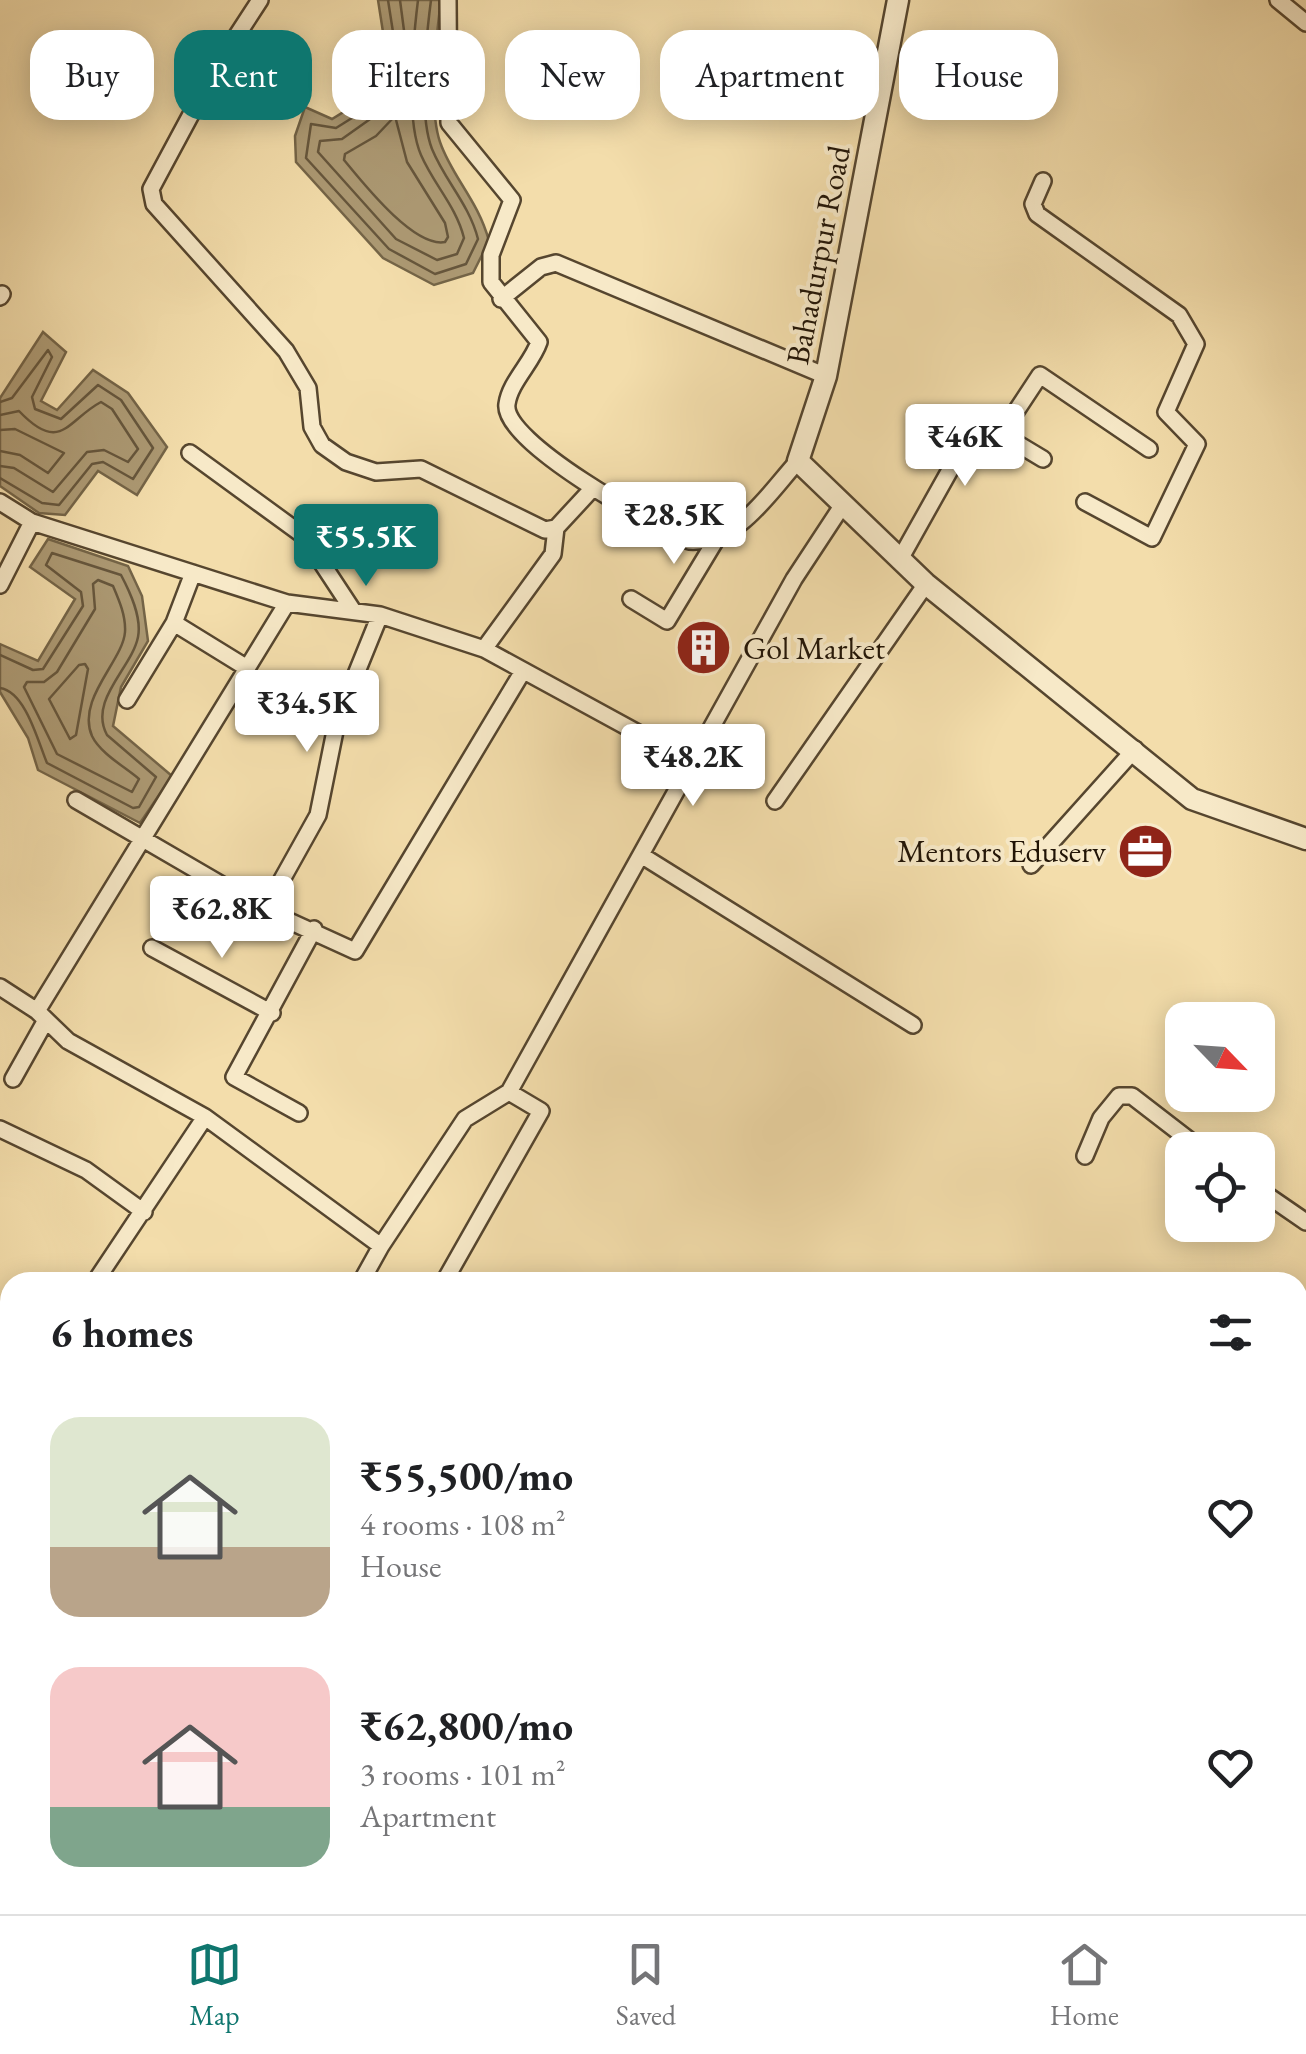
<!DOCTYPE html>
<meta charset="utf-8">
<style>
:root{--surface:#fff;--page:#f2f2f2;--text:#202124;--muted:#757577;--line:#e0e0e0;--accent:#0f766e}
body{margin:0;font-family:"EB Garamond",serif;background:var(--page);color:var(--text);height:100vh;display:flex;flex-direction:column;font-size:38px;white-space:nowrap}
*{box-sizing:border-box;margin:0}
p{font-size:32px;color:var(--muted)}
.icon{flex:none;width:55px;height:55px;fill:none;stroke:currentColor;stroke-width:2;stroke-linecap:round;stroke-linejoin:round}
.map{position:relative;flex:1;overflow:hidden}
.side{position:absolute;left:0px;top:1272px;width:1308px;height:642px;display:flex;flex-direction:column;background:var(--surface);border-radius:30px 30px 0 0;box-shadow:0 5px 25px #0003}
.side>*{flex:none}
.guide{position:absolute;left:30px;top:30px;width:1248px;height:90px;display:flex;gap:20px}
.needle{width:65px;rotate:115deg}
.fabs{position:absolute;left:1165px;top:1002px;display:grid;gap:20px}
.fabs a{display:grid;place-items:center;width:110px;height:110px;border-radius:20px;background:var(--surface);box-shadow:0 5px 25px #0003;font-size:50px}
.price{position:absolute;translate:-50% -85px;padding:0 22px;border-radius:10px;background:#fff;color:#222;font-size:32px;line-height:65px;filter:drop-shadow(0 2px 5px #0008)}
.price::after{content:'';position:absolute;left:50%;top:60px;width:30px;height:22px;margin-left:-15px;background:inherit;clip-path:polygon(0 0,100% 0,50% 100%)}
.price.active{background:var(--accent);color:#fff}
ul{padding:0;list-style:none}
li{display:flex;align-items:center;gap:30px;height:250px;padding:0 50px}
li span{display:grid;place-items:center;flex:none;width:280px;height:200px;border-radius:30px;color:#555}
li>.icon{margin-inline-start:auto}
span .icon{width:120px;height:120px;fill:#fffc;stroke-width:1}
li b{font-size:42px}
h2{display:flex;justify-content:space-between;align-items:center;height:120px;padding:0 50px;font-size:42px}
.pill{padding:0 35px;border-radius:30px;background:var(--surface);box-shadow:0 5px 25px #0003;font-size:35px;line-height:90px}
.pill.active{background:var(--accent);color:#fff}
.tab-bar{display:flex;justify-content:space-around;align-items:center;height:140px;border-top:2px solid var(--line);background:var(--surface);font-size:28px;color:var(--muted)}
.tab-bar a{display:grid;justify-items:center;gap:5px}
.tab-bar .active{color:var(--accent)}
.map>svg:first-child{display:block}
.water{fill:#ac9973;stroke:#746447;stroke-width:2.5}
.lines{fill:none;stroke-linecap:round;stroke-linejoin:round}
.shore{stroke:#66563c;stroke-width:2.5}
.minor-casing{stroke:#56462f;stroke-width:20}
.tertiary-casing{stroke:#56462f;stroke-width:25}
.minor{stroke:#f7e9c8;stroke-width:15}
.tertiary{stroke:#f7e9c8;stroke-width:20}
.labels{text-anchor:middle;dominant-baseline:central;stroke-width:8;stroke-linejoin:round;paint-order:stroke}
.street-label{font-size:32px;fill:#211406;stroke:#f7e9c8}
.poi-label{font-size:32px;fill:#211406;stroke:#f7e9c8;text-anchor:start}
</style>
<div class="map">
<svg width="1306" height="1914" viewBox="0 0 1306 1914">
<rect width="100%" height="100%" fill="#f3ddab"/>
<filter id="stains"><feTurbulence type="fractalNoise" baseFrequency=".002" numOctaves="4"/><feColorMatrix values="0 0 0 0 .2 0 0 0 0 .09 0 0 0 0 .02 0 0 0 .5 -.17"/></filter>
<radialGradient id="worn" r=".72"><stop offset=".6" stop-color="#630" stop-opacity="0"/><stop offset="1" stop-color="#630" stop-opacity=".3"/></radialGradient>
<!-- water -->
<path class="water" d="M378,0H441C436,38 428,107 440,142C452,177 478,200 489,241L473,273L434,285L383,258L296,162L295,136L305,107L332,119L353,106L369,74L383,32Z
M43,332L66,352L41,401L57,410L93,370L128,393L167,447L137,495L98,471L65,515L39,513L0,486V398Z
M48,539L128,566L142,596L148,641L121,687L113,726L172,776L140,823L38,770L28,738L0,692V644L38,661L75,599L30,567Z"/>
<g class="lines">
<!-- shore -->
<path class="shore" d="M388,0L393,32L378,78L360,113L336,128L311,124L306,158L389,249L435,274L466,264L478,239C469,204 445,181 432,149C418,113 426,39 431,0
M400,0L405,38L373,117L342,139L320,141L318,152L396,239L437,260L457,254L464,238C456,206 434,185 421,155C405,118 413,41 418,0
M395,116L407,162L445,223L448,237L445,242C414,248 363,183 344,160L345,154L376,136Z
M0,402L12,398L48,350L52,357L32,397L35,409L61,419L98,385L121,400L153,448L133,479L103,462L92,464L59,505L42,503L0,478
M0,415L19,411C61,455 67,420 101,402L112,409L138,449L128,462L104,450L87,452L53,492L14,468L0,466
M0,430L15,429L64,453L48,473L20,455L0,451
M98,580L113,586C119,600 126,616 125,632C123,661 76,699 92,736C100,753 125,767 139,779L132,792L57,754L24,687L27,682H44L57,672L95,609L93,584Z
M0,655L33,670L43,669L83,606L81,592L46,565L52,553L121,575C130,592 142,617 138,637C132,668 88,700 107,735L156,777L139,807L133,808L47,763C38,742 26,692 0,688
M79,665L85,664L88,669L76,735L70,739L49,699Z"/>
<defs>
<path id="minor" d="M260,0L217,66L159,174L151,189L154,204L286,351L308,388L312,427L322,445L346,462L376,472L421,469L545,530L556,528L593,488
M448,0L449,123L512,200L491,255V282L539,342C532,363 510,382 507,404C501,442 656,526 689,541C738,544 768,494 798,461
M1278,0L1306,23
M1043,181L1033,204L1037,214L1179,315L1196,344L1166,412L1197,444L1152,538L1085,502
M0,297L2,294
M501,299L541,267L556,263L826,376
M1001,434L1040,375L1149,449
M190,453L304,536L352,609
M0,502L32,522L287,603L380,615L484,649L693,763
M899,561L978,420L1043,459
M0,585L32,522
M631,599L667,621L717,538
M174,623L247,668
M484,649L553,554L556,528
M127,700L174,623L193,573
M76,800L265,910L355,951L523,671
M775,801L926,584
M641,855L913,1025
M1031,865L1135,749
M265,910L318,815L337,721L380,615
M152,948L272,1013
M0,987L37,1011
M13,1079L46,1020
M299,1113L234,1077L314,929
M205,1117L381,1246L465,1119L509,1092L794,579L842,506
M0,1129L86,1170L144,1212
M1085,1156L1101,1118L1119,1096H1132L1202,1150
M1258,1189L1306,1222
M95,1282L205,1117L68,1041L37,1011L287,603
M361,1282L381,1246
M444,1282L541,1111L509,1092
M0,1418L10,1407
M0,1596L10,1600
M0,1753L10,1749
M269,1905L287,1914
M1202,1905L1215,1914
M119,1914L125,1905
M504,1914L507,1905
M1065,1914L1071,1905
M1138,1914L1144,1905"/>
<path id="tertiary" d="M898,0L826,376L798,461L926,584L1192,799L1306,839"/>
</defs>
<!-- minor casing -->
<use href="#minor" class="minor-casing"/>
<!-- tertiary casing -->
<use href="#tertiary" class="tertiary-casing"/>
<!-- minor -->
<use href="#minor" class="minor"/>
<!-- tertiary -->
<use href="#tertiary" class="tertiary"/>
</g>
<!-- icons -->
<defs>
<symbol id="building-disc" viewBox="-11 -11 22 22"><circle r="9.5" fill="#8f2418" stroke="#f7e9c8"/><path d="M-4-6H4V6H1V3H-1V6H-4ZM-2.5-4.3h1.7v1.8h-1.7ZM.8-4.3h1.7v1.8H.8ZM-2.5-1h1.7V.8h-1.7ZM.8-1h1.7V.8H.8Z" fill="#fff"/></symbol>
<symbol id="office-disc" viewBox="-11 -11 22 22"><circle r="9.5" fill="#8f2418" stroke="#f7e9c8"/><path d="M-6-3h4V-5.5h4V-3h4V5H-6ZM-1-4.5V-3h2v-1.5ZM-6 0V1H6V0Z" fill="#fff"/></symbol>
</defs>
<g fill-rule="evenodd">
<use href="#building-disc" x="672" y="616" width="63" height="63"/>
<use href="#office-disc" x="1114" y="820" width="63" height="63"/>
</g>
<g class="labels">
<!-- street labels -->
<g class="street-label">
<text transform="translate(818 255) rotate(-79)">Bahadurpur Road</text>
</g>
<!-- poi labels -->
<g class="poi-label">
<text x="743" y="648">Gol Market</text>
<text x="1106" y="851" text-anchor="end">Mentors Eduserv</text>
</g>
</g>
<rect width="100%" height="100%" filter="url(#stains)"/>
<rect width="100%" height="100%" fill="url(#worn)"/>
</svg>
<div class="fabs">
<a><svg class="needle" viewBox="-14 -14 28 28"><path d="M0-13l5 13h-10z" fill="#e53935"/><path d="M0 13l5-13h-10z" fill="#757577"/></svg></a>
<a><svg class="icon" aria-label="locate" viewBox="0 0 24 24"><circle cx="12" cy="12" r="6"/><path d="M12 2v4M12 18v4M2 12h4M18 12h4"/></svg></a>
</div>
<b class="price" style="left:965px;top:489px">₹46K</b>
<b class="price" style="left:674px;top:567px">₹28.5K</b>
<b class="price active" style="left:366px;top:589px">₹55.5K</b>
<b class="price" style="left:307px;top:755px">₹34.5K</b>
<b class="price" style="left:693px;top:809px">₹48.2K</b>
<b class="price" style="left:222px;top:961px">₹62.8K</b>
<div class="guide">
<a class="pill">Buy</a>
<a class="pill active">Rent</a>
<a class="pill">Filters</a>
<a class="pill">New</a>
<a class="pill">Apartment</a>
<a class="pill">House</a>
</div>
<section class="side">
<h2>6 homes<svg class="icon" aria-label="filters" viewBox="0 0 24 24"><path d="M4 7h16M4 17h16"/><circle cx="9" cy="7" r="2"/><circle cx="15" cy="17" r="2"/></svg></h2>
<ul>
<li><span style="background:linear-gradient(#dfe7d0 65%,#b9a48a 0)"><svg class="icon" aria-label="home" viewBox="0 0 24 24"><path d="M3 11l9-7 9 7M6 9v11h12V9"/></svg></span><div><b>₹55,500/mo</b><p>4 rooms · 108 m²</p><p>House</p></div><svg class="icon" aria-label="heart" viewBox="0 0 24 24"><path d="M12 20l-8-8c-3-5 5-10 8-4 3-6 11-1 8 4z"/></svg></li>
<li><span style="background:linear-gradient(#f6c9c9 70%,#7fa58c 0)"><svg class="icon" aria-label="home" viewBox="0 0 24 24"><path d="M3 11l9-7 9 7M6 9v11h12V9"/></svg></span><div><b>₹62,800/mo</b><p>3 rooms · 101 m²</p><p>Apartment</p></div><svg class="icon" aria-label="heart" viewBox="0 0 24 24"><path d="M12 20l-8-8c-3-5 5-10 8-4 3-6 11-1 8 4z"/></svg></li>
</ul>
</section>
</div>
<nav class="tab-bar">
<a class="active"><svg class="icon" aria-label="map" viewBox="0 0 24 24"><path d="M3 6l6-2 6 2 6-2v14l-6 2-6-2-6 2zM9 4v14M15 6v14"/></svg>Map</a>
<a><svg class="icon" aria-label="saved" viewBox="0 0 24 24"><path d="M7 4h10v16l-5-4-5 4z"/></svg>Saved</a>
<a><svg class="icon" aria-label="home" viewBox="0 0 24 24"><path d="M3 11l9-7 9 7M6 9v11h12V9"/></svg>Home</a>
</nav>
